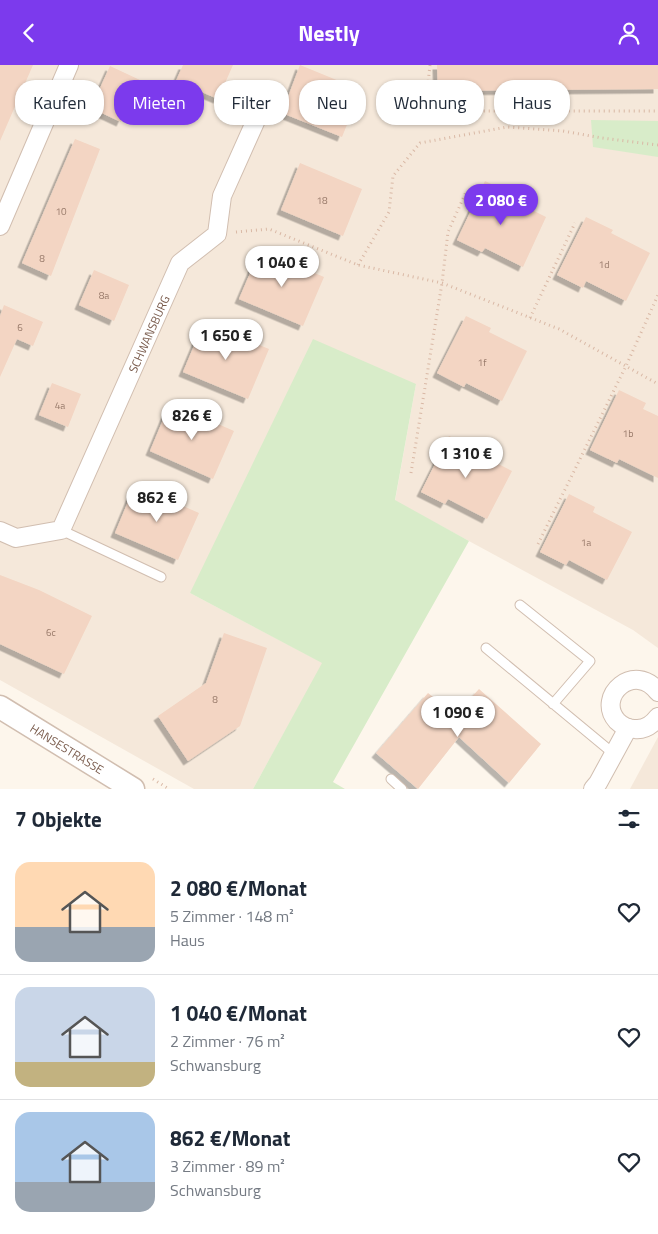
<!DOCTYPE html>
<html lang="de">
<meta charset="utf-8">
<style>
:root{--surface:#fff;--page:#f6f6f7;--text:#1f2937;--muted:#747a83;--line:#e0e1e3;--accent:#7c3aed}
body{margin:0;font-family:"Titillium Web",sans-serif;background:var(--page);color:var(--text);height:100vh;display:flex;flex-direction:column;font-size:19px;white-space:nowrap}
*{box-sizing:border-box;margin:0}
p{font-size:16px;color:var(--muted)}
.icon{flex:none;width:28px;height:28px;fill:none;stroke:currentColor;stroke-width:2;stroke-linecap:round;stroke-linejoin:round}
.map{position:relative;height:724px;overflow:hidden}
.drawer{display:flex;flex-direction:column;background:var(--surface);flex:1}
.drawer>*{flex:none}
.hud{position:absolute;left:15px;top:15px;width:629px;height:45px;display:flex;gap:10px}
.price{position:absolute;translate:-50% -42px;padding:0 11px;border-radius:18px;background:#fff;color:#222;font-size:16px;line-height:32px;filter:drop-shadow(0 1px 2px #0008)}
.price::after{content:'';position:absolute;left:50%;top:30px;width:15px;height:11px;margin-left:-8px;background:inherit;clip-path:polygon(0 0,100% 0,50% 100%)}
.price.current{background:var(--accent);color:#fff}
ul{padding:0;list-style:none}
li{display:flex;align-items:center;gap:15px;height:125px;padding:0 15px}
li+li{border-top:1px solid var(--line)}
li span{display:grid;place-items:center;flex:none;width:140px;height:100px;border-radius:15px;color:#555}
li>.icon{margin-inline-start:auto}
span .icon{width:60px;height:60px;fill:#fffc;stroke-width:1}
li b{font-size:21px}
h2{display:flex;justify-content:space-between;align-items:center;height:60px;padding:0 15px;font-size:21px}
.pill{padding:0 18px;border-radius:20px;background:var(--surface);box-shadow:0 1px 4px #0004;font-size:18px;line-height:45px}
.pill.current{background:var(--accent);color:#fff}
header{display:flex;justify-content:space-between;align-items:center;height:65px;padding:0 15px;background:var(--accent);color:#fff;font-size:22px;font-weight:700}
.map>svg:first-child{display:block}
.residential{fill:#f5e8da}
.green{fill:#d8ecc9}
.building{fill:#f3d5c3;filter:url(#shadow)}
.lines{fill:none;stroke-linecap:round;stroke-linejoin:round}
.service-casing{stroke:#d1beb0;stroke-width:11}
.minor-casing{stroke:#d1beb0;stroke-width:20}
.tertiary-casing{stroke:#d1beb0;stroke-width:25}
.path{stroke:#d9b8a5;stroke-width:3;stroke-dasharray:1 4;stroke-linecap:butt}
.service{stroke:#fff;stroke-width:9}
.minor{stroke:#fff;stroke-width:18}
.tertiary{stroke:#fff;stroke-width:22}
.labels{text-anchor:middle;dominant-baseline:central;stroke-width:4;stroke-linejoin:round;paint-order:stroke}
.number-label{font-size:10px;fill:#987a6a}
.street-label{font-size:12px;fill:#7a5c4d;stroke:#fffaf3}
</style>
<header><svg class="icon" aria-label="back" viewBox="0 0 24 24"><path d="M15 5l-7 7 7 7"/></svg>Nestly<svg class="icon" aria-label="person" viewBox="0 0 24 24"><circle cx="12" cy="8" r="4"/><path d="M4 21q1-7 8-7t8 7"/></svg></header>
<div class="map">
<svg width="658" height="724" viewBox="0 0 658 724">
<defs>
<filter id="shadow"><feDropShadow dx="-4.5" dy="4.5" stdDeviation="0" flood-color="#0004"/></filter>
</defs>
<rect width="100%" height="100%" fill="#fdf6ec"/>
<!-- residential -->
<path class="residential" d="M0,0H658V583L633,565L395,436L416,319L190,528L323,598L253,724H194L0,615Z
M658,672V724H630Z"/>
<!-- green -->
<path class="green" d="M591,55L658,56V92L593,82Z
M313,274L416,319L395,435L469,476L333,717L345,724H253L322,598L190,528Z"/>
<!-- building -->
<path class="building" d="M0,0H33L0,76Z
M183,0H233L218,34L176,16Z
M300,0L361,25L342,72L282,48Z
M437,0H658V24L438,26Z
M110,1L140,15L121,57L91,43Z
M75,74L100,84L51,211L22,198Z
M300,98L362,124L343,171L281,145Z
M485,116L510,128L508,133L546,152L523,202L485,183L482,187L457,175Z
M586,152L613,165L611,168L650,188L626,236L586,216L583,223L557,210Z
M260,185L324,212L303,261L239,234Z
M94,205L129,220L114,256L79,240Z
M4,240L43,257L33,281L17,274L0,312V251Z
M466,251L491,263L489,267L527,286L502,336L466,318L464,322L437,308Z
M204,257L269,284L248,334L183,307Z
M52,318L81,329L68,362L39,350Z
M619,325L646,338L643,344L658,351V413L619,394L617,398L590,385Z
M170,338L234,366L213,414L150,386Z
M449,371L474,383L473,386L512,406L487,454L448,434L445,439L421,427Z
M135,420L199,448L178,495L115,468Z
M569,429L595,442L593,447L632,467L607,515L569,495L566,500L540,487Z
M0,510L39,525L92,551L64,609L0,579Z
M224,568L267,583L240,661L188,696L158,651L206,618Z
M479,624L541,679L509,718L459,672L418,724L376,688L428,628L445,641L467,637Z"/>
<g class="lines">
<defs>
<path id="service" d="M61,465L161,512
M520,540L590,596L553,639
M486,583L614,689
M391,714L402,724"/>
<g id="minor">
<path d="M0,161L69,0"/>
<path id="s1" d="M0,466L16,473L61,465L180,198L217,169L222,131L269,26"/>
<path d="M658,627C635,596 595,631 617,656C622,661 628,664 635,664C645,665 652,660 658,652"/>
<path d="M593,724L598,718L628,663"/>
</g>
<g id="tertiary">
<path id="s2" d="M0,642L133,724"/>
</g>
</defs>
<!-- service casing -->
<use href="#service" class="service-casing"/>
<!-- minor casing -->
<use href="#minor" class="minor-casing"/>
<!-- tertiary casing -->
<use href="#tertiary" class="tertiary-casing"/>
<!-- path -->
<path class="path" d="M430,0L425,46H658
M236,167L269,164L358,200L442,218L559,264L658,319
M358,200L389,147L393,111L420,78L507,62L563,66L602,73L658,80
M530,253L575,158
M411,408L442,218L448,167L466,127
M538,479L626,301L658,230
M153,714L169,724"/>
<!-- service -->
<use href="#service" class="service"/>
<!-- minor -->
<use href="#minor" class="minor"/>
<!-- tertiary -->
<use href="#tertiary" class="tertiary"/>
</g>
<g class="labels">
<!-- number labels -->
<g class="number-label">
<text x="322" y="135">18</text>
<text x="61" y="146">10</text>
<text x="42" y="193">8</text>
<text x="604" y="199">1d</text>
<text x="104" y="230">8a</text>
<text x="20" y="262">6</text>
<text x="482" y="297">1f</text>
<text x="60" y="340">4a</text>
<text x="628" y="368">1b</text>
<text x="586" y="477">1a</text>
<text x="51" y="567">6c</text>
<text x="215" y="634">8</text>
</g>
<!-- street labels -->
<g class="street-label">
<text stroke="none"><textPath href="#s1" startOffset="278">SCHWANSBURG</textPath></text>
<text stroke="none"><textPath href="#s2" startOffset="79">HANSESTRASSE</textPath></text>
</g>
</g>
</svg>
<b class="price current" style="left:501px;top:161px">2 080 €</b>
<b class="price" style="left:282px;top:223px">1 040 €</b>
<b class="price" style="left:226px;top:296px">1 650 €</b>
<b class="price" style="left:192px;top:376px">826 €</b>
<b class="price" style="left:466px;top:414px">1 310 €</b>
<b class="price" style="left:157px;top:458px">862 €</b>
<b class="price" style="left:458px;top:673px">1 090 €</b>
<div class="hud">
<a class="pill">Kaufen</a>
<a class="pill current">Mieten</a>
<a class="pill">Filter</a>
<a class="pill">Neu</a>
<a class="pill">Wohnung</a>
<a class="pill">Haus</a>
</div>
</div>
<section class="drawer">
<h2>7 Objekte<svg class="icon" aria-label="filters" viewBox="0 0 24 24"><path d="M4 7h16M4 17h16"/><circle cx="9" cy="7" r="2"/><circle cx="15" cy="17" r="2"/></svg></h2>
<ul>
<li><span style="background:linear-gradient(#ffd9b3 65%,#9aa5b1 0)"><svg class="icon" aria-label="home" viewBox="0 0 24 24"><path d="M3 11l9-7 9 7M6 9v11h12V9"/></svg></span><div><b>2 080 €/Monat</b><p>5 Zimmer · 148 m²</p><p>Haus</p></div><svg class="icon" aria-label="heart" viewBox="0 0 24 24"><path d="M12 20l-8-8c-3-5 5-10 8-4 3-6 11-1 8 4z"/></svg></li>
<li><span style="background:linear-gradient(#c9d6e8 75%,#c2b280 0)"><svg class="icon" aria-label="home" viewBox="0 0 24 24"><path d="M3 11l9-7 9 7M6 9v11h12V9"/></svg></span><div><b>1 040 €/Monat</b><p>2 Zimmer · 76 m²</p><p>Schwansburg</p></div><svg class="icon" aria-label="heart" viewBox="0 0 24 24"><path d="M12 20l-8-8c-3-5 5-10 8-4 3-6 11-1 8 4z"/></svg></li>
<li><span style="background:linear-gradient(#a9c7e8 70%,#9aa5b1 0)"><svg class="icon" aria-label="home" viewBox="0 0 24 24"><path d="M3 11l9-7 9 7M6 9v11h12V9"/></svg></span><div><b>862 €/Monat</b><p>3 Zimmer · 89 m²</p><p>Schwansburg</p></div><svg class="icon" aria-label="heart" viewBox="0 0 24 24"><path d="M12 20l-8-8c-3-5 5-10 8-4 3-6 11-1 8 4z"/></svg></li>
</ul>
</section>
